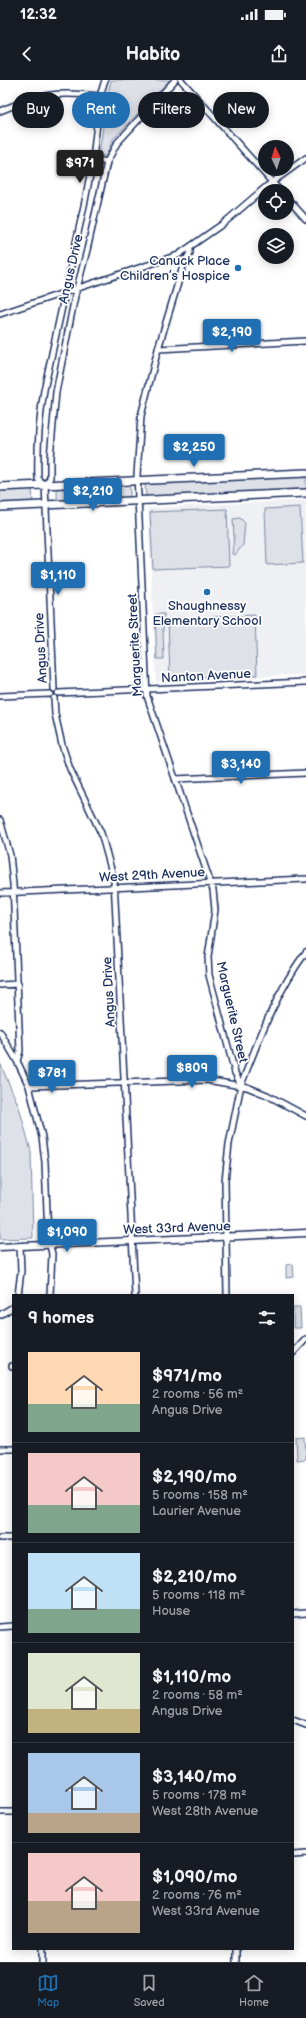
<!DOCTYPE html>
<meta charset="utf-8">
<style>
:root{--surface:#171b24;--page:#242831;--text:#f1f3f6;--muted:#9ea1a6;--line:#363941;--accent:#1f6fb2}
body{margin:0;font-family:"Balsamiq Sans",sans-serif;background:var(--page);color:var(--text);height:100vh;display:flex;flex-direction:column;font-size:15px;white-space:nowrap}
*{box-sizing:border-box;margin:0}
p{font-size:13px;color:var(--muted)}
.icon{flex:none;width:22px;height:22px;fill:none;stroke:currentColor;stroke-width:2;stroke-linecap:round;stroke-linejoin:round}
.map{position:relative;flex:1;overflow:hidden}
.details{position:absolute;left:12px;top:1214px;width:282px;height:656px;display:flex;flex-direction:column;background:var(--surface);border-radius:0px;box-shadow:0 2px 10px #0003}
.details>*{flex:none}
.hud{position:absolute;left:12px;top:12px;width:282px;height:36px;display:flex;gap:8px}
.needle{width:26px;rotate:356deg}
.fabs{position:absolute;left:258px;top:60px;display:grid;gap:8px}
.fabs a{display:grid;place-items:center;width:36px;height:36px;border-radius:50%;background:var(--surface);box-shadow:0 2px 10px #0003;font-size:20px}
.price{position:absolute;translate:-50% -34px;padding:0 9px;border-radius:4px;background:var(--accent);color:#fff;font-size:13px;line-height:26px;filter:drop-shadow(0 1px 2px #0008)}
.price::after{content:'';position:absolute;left:50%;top:24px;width:12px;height:9px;margin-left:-6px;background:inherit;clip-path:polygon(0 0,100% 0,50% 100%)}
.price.selected{background:#222;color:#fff}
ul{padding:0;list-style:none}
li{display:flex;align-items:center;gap:12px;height:100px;padding:0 16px}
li+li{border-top:1px solid var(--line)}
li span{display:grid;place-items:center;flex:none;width:112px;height:80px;border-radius:0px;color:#555}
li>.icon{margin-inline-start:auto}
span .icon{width:48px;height:48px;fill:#fffc;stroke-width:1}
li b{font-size:17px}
h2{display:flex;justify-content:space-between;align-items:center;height:48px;padding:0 16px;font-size:17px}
.tag{padding:0 14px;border-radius:18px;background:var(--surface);box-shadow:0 2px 10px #0003;font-size:14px;line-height:36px}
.tag.selected{background:var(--accent);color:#fff}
.status{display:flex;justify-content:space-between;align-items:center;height:28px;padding:0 20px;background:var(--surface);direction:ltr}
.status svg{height:11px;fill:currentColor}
header{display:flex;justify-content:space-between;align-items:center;height:52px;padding:0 16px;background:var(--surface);font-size:18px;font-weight:600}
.dock{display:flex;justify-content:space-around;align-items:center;height:56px;border-top:1px solid var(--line);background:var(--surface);font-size:11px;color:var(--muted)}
.dock a{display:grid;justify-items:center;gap:2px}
.dock .selected{color:var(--accent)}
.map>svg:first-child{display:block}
.built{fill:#eff0f4}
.green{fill:#dee1e7;stroke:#7c88a2}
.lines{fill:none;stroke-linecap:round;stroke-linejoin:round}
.minor-casing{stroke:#1b2f5e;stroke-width:8}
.tertiary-casing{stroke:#1b2f5e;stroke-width:9}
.secondary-casing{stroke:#1b2f5e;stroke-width:10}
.minor{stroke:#fff;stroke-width:5}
.tertiary{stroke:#fff;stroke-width:6}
.secondary{stroke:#fff;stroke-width:7}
.poi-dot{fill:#1f6fb2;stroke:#fff;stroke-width:1.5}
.labels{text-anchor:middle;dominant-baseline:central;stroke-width:3.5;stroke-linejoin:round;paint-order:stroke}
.poi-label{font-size:13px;fill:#1b2f5e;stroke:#fff;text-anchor:end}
.street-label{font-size:13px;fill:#1b2f5e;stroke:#fff}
</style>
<div class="status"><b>12:32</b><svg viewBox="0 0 49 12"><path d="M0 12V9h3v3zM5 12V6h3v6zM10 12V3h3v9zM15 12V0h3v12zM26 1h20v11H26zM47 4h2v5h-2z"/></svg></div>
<header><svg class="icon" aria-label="back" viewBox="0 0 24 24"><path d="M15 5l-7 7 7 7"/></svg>Habito<svg class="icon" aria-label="share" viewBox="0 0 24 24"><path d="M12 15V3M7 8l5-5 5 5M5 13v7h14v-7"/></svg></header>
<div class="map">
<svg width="306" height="1882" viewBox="0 0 306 1882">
<rect width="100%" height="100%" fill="#fff"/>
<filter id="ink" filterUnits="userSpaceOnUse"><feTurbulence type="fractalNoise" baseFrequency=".025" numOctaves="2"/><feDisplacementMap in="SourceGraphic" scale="8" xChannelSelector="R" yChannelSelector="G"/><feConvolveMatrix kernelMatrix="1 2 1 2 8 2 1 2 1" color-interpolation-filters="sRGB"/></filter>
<g filter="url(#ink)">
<!-- built -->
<path class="built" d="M306,420V594L156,602L148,428Z"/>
<!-- green -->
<path class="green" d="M111,0H170L113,59L106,76L99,75L107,18Z
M306,396V409L146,417L145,404Z
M130,404V418L57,421V408Z
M32,409L33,422L0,424V410Z
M300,427L303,483L267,485L265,429Z
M227,429L229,486L153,489L150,432Z
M240,438L245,443L243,465L235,475L232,474L234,457L233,439Z
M158,534H164L163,550L164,579H157L155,535Z
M255,535L257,595L170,598L168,539Z
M0,983L19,1027L31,1071L33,1158L0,1159Z
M293,1184L294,1197L286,1198V1185Z
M293,1227H300L301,1248H293Z
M305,1357L306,1379L297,1380L296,1358Z"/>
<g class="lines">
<defs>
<path id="minor" d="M181,0L280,111
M0,31C41,14 55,11 100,16
M93,79L107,82
M287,118L306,139
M190,168V173L184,183L158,269L141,336L137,395L147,616L213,810L215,830L208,877L209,895L235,993L241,1005L229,1064L225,1101L227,1215
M0,234L178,175L224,143L267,106L306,78
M158,269L306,261
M45,405L38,399C37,369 39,340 44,310L85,121L93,79L100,16L105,0
M54,609L45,405L50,398V377L56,312L75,216L87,170L107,82L117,63L175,0
M58,613L306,602
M0,616L50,614
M54,618L55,634L62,665L70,689L101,753L114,800L135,1215
M175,699L306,693
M0,740L10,775L13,804L20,971L17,981
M0,813L306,799
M0,905L18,904
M0,952L17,981L29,1006L42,1057L45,1082L48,1157L52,1174L50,1215
M241,1005C259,959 276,912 306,872
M29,1006L207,1000L247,1007L267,1015L306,1036
M18,1215L21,1191L20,1166
M0,1235L13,1227
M293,1273L306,1259
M12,1286H13
M0,1369H13
M0,1458H13
M293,1534L306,1533
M0,1547L13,1546
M293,1640L306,1645
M0,1732H13
M293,1775L306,1774
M43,1869V1882
M236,1869V1882"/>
<path id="tertiary" d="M0,1167L306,1153"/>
<path id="secondary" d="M0,407L306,393
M0,427L306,413"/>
</defs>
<!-- minor casing -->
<use href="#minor" class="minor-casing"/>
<!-- tertiary casing -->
<use href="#tertiary" class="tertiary-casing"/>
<!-- secondary casing -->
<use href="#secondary" class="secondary-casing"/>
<!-- minor -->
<use href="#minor" class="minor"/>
<!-- tertiary -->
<use href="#tertiary" class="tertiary"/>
<!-- secondary -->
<use href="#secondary" class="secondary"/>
</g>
</g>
<!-- markers -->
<g class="poi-dot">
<circle cx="238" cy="188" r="4"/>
<circle cx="207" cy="512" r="4"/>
</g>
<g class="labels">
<!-- poi labels -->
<g class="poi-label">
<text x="230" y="181">Canuck Place<tspan x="230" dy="15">Children’s Hospice</tspan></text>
<text x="207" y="526" text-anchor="middle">Shaughnessy<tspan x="207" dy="15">Elementary School</tspan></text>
</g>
<!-- street labels -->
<g class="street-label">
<text transform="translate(71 189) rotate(-77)">Angus Drive</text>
<text transform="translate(135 565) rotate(-93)">Marguerite Street</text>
<text transform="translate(41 568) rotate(-93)">Angus Drive</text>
<text transform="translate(206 596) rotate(-3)">Nanton Avenue</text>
<text transform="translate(152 795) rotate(-3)">West 29th Avenue</text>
<text transform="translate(109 912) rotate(-93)">Angus Drive</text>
<text transform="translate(232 932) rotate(77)">Marguerite Street</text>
<text transform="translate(177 1148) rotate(-2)">West 33rd Avenue</text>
</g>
</g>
</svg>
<div class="fabs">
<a><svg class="needle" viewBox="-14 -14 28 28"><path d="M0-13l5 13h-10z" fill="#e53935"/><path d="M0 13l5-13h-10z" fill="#9ea1a6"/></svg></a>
<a><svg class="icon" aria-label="locate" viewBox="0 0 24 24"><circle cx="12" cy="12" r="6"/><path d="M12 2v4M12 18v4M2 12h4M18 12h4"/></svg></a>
<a><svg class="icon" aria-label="layers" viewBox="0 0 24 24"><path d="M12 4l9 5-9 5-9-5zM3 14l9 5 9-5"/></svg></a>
</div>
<b class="price selected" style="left:80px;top:104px">$971</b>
<b class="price" style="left:232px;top:273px">$2,190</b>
<b class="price" style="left:194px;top:388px">$2,250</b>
<b class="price" style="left:93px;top:432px">$2,210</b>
<b class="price" style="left:58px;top:516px">$1,110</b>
<b class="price" style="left:241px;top:705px">$3,140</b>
<b class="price" style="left:192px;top:1009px">$809</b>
<b class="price" style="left:52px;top:1014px">$781</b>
<b class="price" style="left:67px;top:1173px">$1,090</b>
<div class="hud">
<a class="tag">Buy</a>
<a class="tag selected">Rent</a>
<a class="tag">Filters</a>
<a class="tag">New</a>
</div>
<section class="details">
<h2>9 homes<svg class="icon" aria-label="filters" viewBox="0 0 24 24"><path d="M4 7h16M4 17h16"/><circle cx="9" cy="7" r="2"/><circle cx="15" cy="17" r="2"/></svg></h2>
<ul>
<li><span style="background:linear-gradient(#ffd9b3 65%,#7fa58c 0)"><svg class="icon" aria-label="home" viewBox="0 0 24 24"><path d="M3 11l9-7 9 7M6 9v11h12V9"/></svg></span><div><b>$971/mo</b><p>2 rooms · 56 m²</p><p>Angus Drive</p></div></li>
<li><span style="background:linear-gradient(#f6c9c9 65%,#7fa58c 0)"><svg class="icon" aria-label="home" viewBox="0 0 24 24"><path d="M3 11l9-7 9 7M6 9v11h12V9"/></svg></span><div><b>$2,190/mo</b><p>5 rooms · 158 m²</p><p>Laurier Avenue</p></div></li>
<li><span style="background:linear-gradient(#bfe0f5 70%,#7fa58c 0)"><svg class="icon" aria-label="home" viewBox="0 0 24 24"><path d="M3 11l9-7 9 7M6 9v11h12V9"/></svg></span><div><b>$2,210/mo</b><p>5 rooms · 118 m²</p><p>House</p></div></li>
<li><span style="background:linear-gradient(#dfe7d0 70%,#c2b280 0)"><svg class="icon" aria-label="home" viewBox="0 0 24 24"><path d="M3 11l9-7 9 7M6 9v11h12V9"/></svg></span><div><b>$1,110/mo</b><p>2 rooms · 58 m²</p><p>Angus Drive</p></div></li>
<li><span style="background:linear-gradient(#a9c7e8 75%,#b9a48a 0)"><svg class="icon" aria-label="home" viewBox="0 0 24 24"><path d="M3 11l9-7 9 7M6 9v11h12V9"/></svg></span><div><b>$3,140/mo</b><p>5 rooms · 178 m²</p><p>West 28th Avenue</p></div></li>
<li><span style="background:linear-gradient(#f6c9c9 60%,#b9a48a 0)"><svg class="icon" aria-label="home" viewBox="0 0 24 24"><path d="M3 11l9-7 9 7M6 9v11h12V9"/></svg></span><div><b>$1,090/mo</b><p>2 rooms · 76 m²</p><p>West 33rd Avenue</p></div></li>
</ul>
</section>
</div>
<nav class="dock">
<a class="selected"><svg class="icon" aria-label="map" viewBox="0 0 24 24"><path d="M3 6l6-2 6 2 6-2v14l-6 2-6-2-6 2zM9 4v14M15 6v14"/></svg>Map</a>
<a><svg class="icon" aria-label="saved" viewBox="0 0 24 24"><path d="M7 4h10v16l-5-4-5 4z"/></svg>Saved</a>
<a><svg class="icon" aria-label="home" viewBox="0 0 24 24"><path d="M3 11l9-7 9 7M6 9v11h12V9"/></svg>Home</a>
</nav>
